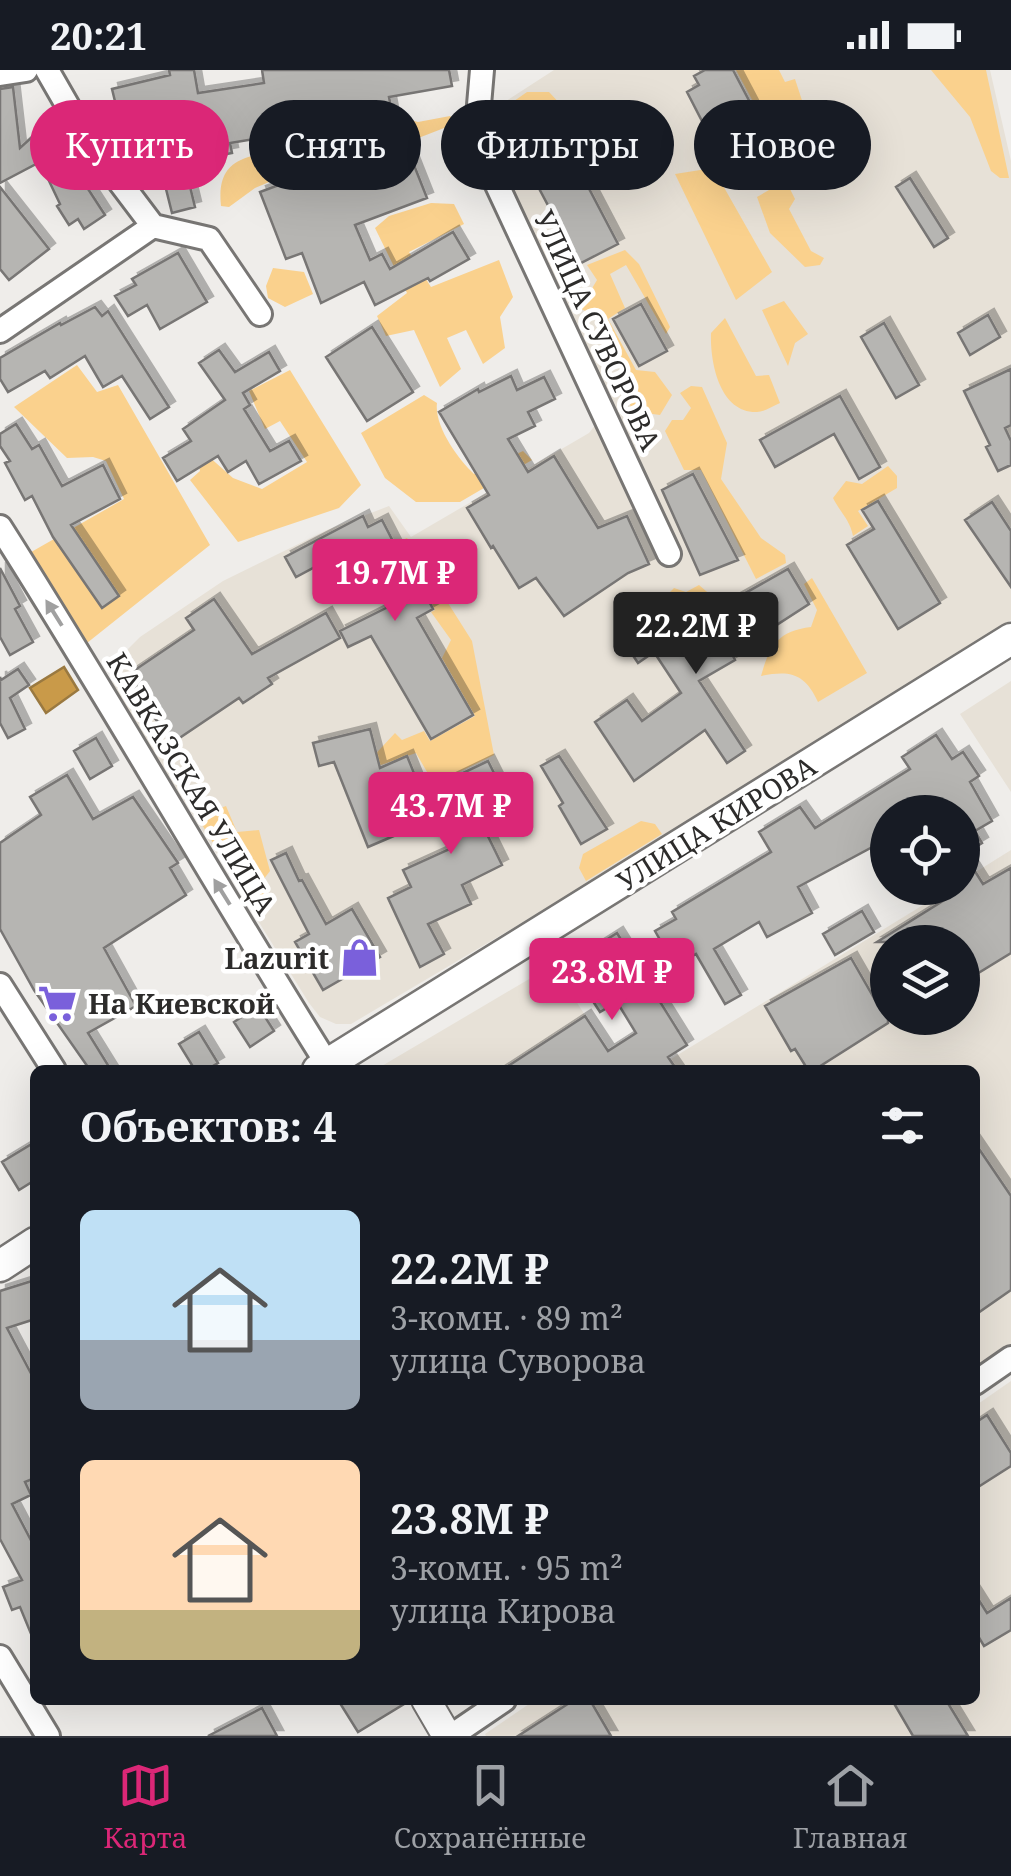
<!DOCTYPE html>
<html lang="ru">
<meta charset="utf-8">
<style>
:root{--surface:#171b24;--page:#20242c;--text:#f1f3f6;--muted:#9ea1a6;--line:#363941;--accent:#db2777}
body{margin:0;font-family:"Noto Serif",serif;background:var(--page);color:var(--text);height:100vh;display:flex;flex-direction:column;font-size:38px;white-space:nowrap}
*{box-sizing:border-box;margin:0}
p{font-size:32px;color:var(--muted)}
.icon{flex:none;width:55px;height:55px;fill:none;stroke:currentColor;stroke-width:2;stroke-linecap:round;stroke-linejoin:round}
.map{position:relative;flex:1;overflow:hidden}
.side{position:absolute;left:30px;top:995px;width:950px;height:640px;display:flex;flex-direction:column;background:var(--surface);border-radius:15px;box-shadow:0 10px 40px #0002}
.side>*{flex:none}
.guide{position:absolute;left:30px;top:30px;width:952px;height:90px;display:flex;gap:20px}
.fabs{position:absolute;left:870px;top:725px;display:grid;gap:20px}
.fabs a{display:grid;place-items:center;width:110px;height:110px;border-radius:50%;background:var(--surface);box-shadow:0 10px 40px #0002;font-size:50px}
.price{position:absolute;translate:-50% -85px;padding:0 22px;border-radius:10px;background:var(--accent);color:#fff;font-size:32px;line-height:65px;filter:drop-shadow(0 2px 5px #0008)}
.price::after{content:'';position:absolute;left:50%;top:60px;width:30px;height:22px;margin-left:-15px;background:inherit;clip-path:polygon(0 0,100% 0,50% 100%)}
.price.current{background:#222;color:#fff}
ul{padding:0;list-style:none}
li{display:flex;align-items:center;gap:30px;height:250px;padding:0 50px}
li span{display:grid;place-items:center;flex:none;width:280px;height:200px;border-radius:15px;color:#555}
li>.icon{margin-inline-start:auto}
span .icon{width:120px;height:120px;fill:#fffc;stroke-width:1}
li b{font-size:42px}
h2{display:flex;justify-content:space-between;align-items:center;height:120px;padding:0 50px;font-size:42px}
.tag{padding:0 35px;border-radius:45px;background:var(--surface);box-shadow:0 10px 40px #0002;font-size:35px;line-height:90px}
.tag.current{background:var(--accent);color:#fff}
.status{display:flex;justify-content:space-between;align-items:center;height:70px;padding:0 50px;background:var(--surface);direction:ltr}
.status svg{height:28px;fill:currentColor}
.tabs{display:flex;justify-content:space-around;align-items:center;height:140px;border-top:2px solid var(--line);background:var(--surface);font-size:28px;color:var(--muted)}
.tabs a{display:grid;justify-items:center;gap:5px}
.tabs .current{color:var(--accent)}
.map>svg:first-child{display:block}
.built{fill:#e7e1d7;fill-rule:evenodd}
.green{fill:#fad18d}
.water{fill:#c99a49;stroke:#9a7940;stroke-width:2.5}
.building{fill:#b6b5b2;stroke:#787674;stroke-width:2.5;filter:url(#shadow)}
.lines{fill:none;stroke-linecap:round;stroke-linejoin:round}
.minor-casing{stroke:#787674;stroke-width:28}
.tertiary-casing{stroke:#787674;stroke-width:32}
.secondary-casing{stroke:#787674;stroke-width:35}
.minor{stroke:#fff;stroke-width:22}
.tertiary{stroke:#fff;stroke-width:28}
.secondary{stroke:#fff;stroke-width:30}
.oneway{fill:#a0a0a0}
.labels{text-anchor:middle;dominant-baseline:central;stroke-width:9;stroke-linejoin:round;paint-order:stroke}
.street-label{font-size:28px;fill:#2d2c2b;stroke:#fff}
.poi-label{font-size:28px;font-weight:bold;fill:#2d2c2b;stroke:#fff;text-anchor:end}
</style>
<div class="status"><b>20:21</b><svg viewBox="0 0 49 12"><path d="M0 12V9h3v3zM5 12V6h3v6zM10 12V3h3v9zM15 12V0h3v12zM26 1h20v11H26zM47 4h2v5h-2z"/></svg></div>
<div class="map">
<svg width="1011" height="1666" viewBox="0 0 1011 1666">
<defs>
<filter id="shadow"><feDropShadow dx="6" dy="-6" stdDeviation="0" flood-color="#0004"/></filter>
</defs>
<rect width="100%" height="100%" fill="#efedea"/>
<!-- built -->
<path class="built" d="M554,0H990L1011,91V550L555,833L351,954H336L320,947L309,933L114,618L111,605L116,591L140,567L223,511L327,460L389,436L411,467L589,363L611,335L473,61L503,33Z
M1011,611V722L960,644Z
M1011,780V1285L975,1308V1000H653L951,818H962L963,810ZM888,872H962V948H888Z
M553,895L620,1000H375Z
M1011,1311V1666H486L485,1664L535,1630H975V1336Z"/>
<!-- green -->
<path class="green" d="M736,0H779L785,12L795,9L812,61L790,100Z
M931,0H986L1009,108H1000L991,101L970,47Z
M527,22H549L564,38L559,51L548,55L537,46L536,70C522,82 511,85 493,79L491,54L499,52L507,36Z
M396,46L418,52L450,46L457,53L367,88L357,72Z
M281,81L295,101L255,118L229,137L221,136C216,91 243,86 281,81Z
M713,98L772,202L736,230L675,104Z
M776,116L790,119L795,129L789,139L811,181L824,188L820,195L805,197L770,163L757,127Z
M431,133L454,134L464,154L409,182L431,217L499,190L513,227L500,247L505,278L483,294L466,260L447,268L461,299L440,317L414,260L386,266L377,246L407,223L375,158L389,146Z
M625,180L639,194L670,257L666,264L626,195L610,204L625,238L608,249L636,300L655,302L672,325L660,345L631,341L627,310L596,245L578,238L571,219L591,220L597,210L587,195Z
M273,198L304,202L313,224L285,237L268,228L266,216Z
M784,231L808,264L795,273L788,296L762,240Z
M725,248L756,306L769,305L780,333C773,336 764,342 757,342C719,343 710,291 711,263Z
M77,295L97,322L118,315L210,475L87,573L26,485L124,429L106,391L93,387L67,388L14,337Z
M290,300L361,415L339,438L238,472L190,410L200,401L198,389L207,385L233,408L262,419L307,392L280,351L265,359L249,321Z
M691,316L702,317L727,373L721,409L761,468L785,485L786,493L756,509L701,400H684L665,361L672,350H683L691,338L680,323Z
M424,325L437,333C434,356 458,389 474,404L523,381L532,390L460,432H416L385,408L361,363Z
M888,396L897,406V418L858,441L868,456L853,466C850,450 840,442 833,428L846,411L862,414Z
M407,468L472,571L494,685L434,714L416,683L369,699L367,693L395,663L402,670L424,661L430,671L475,646L442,588L451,570L431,542L435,540L422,517H419L396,473Z
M812,508L867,603L818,632C805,604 791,600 761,606C770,575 778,561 811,557L817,540L804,514Z
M699,515L720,533L677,558L661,531L674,518L686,522Z
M226,736L237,762L259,760L270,801L263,810L266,821L252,837L201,753L204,744Z
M641,751L655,754L662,764L586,811L579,798L583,784Z"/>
<!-- water -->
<path class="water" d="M64,597L78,620L46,643L30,618Z"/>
<!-- building -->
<path class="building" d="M169,0H194L198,23L264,13L262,0H449L452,16L389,27L392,43L343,54L344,58L292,68L291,63L230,73L232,83L184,92L195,137L172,143L156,79L128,85L112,19L170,5Z
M705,0H733L785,99L753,115L733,79L720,86L687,22L699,15L694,6Z
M13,17L20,78L42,58L62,82L74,77L82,87L87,97L77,102L105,145L84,159L78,149L69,155L57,136L60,134L40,92L0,113V19Z
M563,69L618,174L579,194L524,90Z
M408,80L427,128L355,155L370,190L382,184L390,199L453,162L469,189L430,211L428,208L375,235L364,212L321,233L302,183L286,189L260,122L316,101L320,113Z
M910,108L948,168L934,177L896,117Z
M0,117L49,179L9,210L0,199Z
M178,183L207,232L160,259L147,235L128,246L115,226L136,215L132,209Z
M641,234L667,281L639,296L613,249Z
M95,237L102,246L108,241L169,337L150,349L122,306L103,317L85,286L50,308L45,301L8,322L0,309V288L60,253L61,255Z
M988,245L1000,267L970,285L958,263Z
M884,253L919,315L896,328L861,267Z
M372,257L413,322L367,351L326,287Z
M219,280L235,302L269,282L280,301L243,323L250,335L244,339L270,381L289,371L301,391L259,414L246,391L228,402L218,386L177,411L163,388L191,371L183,359L225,330L199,293Z
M1011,299V355L1005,358L1011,371V395L998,401L986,377L990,375L964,321Z
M511,306L517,320L544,307L555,329L528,342L535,356L508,369L528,402L554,386L598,458L627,446L649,494L628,503L564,546L536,508L519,518L493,476L491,478L467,438L489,425L439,342L478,319L479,322Z
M840,326L880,397L859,409L834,364L775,397L760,370Z
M16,354L32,379L39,375L62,416L103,395L120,429L71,455L119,526L102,538L53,467L32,426L25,430L5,393L10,391L0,376V364Z
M693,404L738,490L700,505L662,420Z
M878,431L940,533L898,559L847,475L874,459L862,440Z
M992,432L1011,461V517L965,450Z
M363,446L368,457L382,450L418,520L422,518L433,539L417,548L473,645L431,669L371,566L348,577L340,561L396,533L368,479L350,489L345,481L296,507L285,487Z
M0,498L20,536L15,539L33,572L10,585L0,567Z
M788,499L809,534L732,584L735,590L699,611L745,681L727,693L705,660L634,711L595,652L627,630L642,651L681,623L654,582L638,593L626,575L661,552L672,570L719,542L717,539Z
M214,529L252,584L326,543L340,568L268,608L272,614L243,633L239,628L172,673L126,606L194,560L186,548Z
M18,599L29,615L10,628L25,659L8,668L0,653V607L1,610Z
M370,659L380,698L407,686L418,713L387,726L403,762L368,777L334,692L319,696L313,673Z
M936,665L952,689L963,682L979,706L970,712L992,751L975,761L982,773L964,784L983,814L1011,798V883L962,913V872H877L962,819V742H888V762L873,770L876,775L798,817L812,843L767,867L759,852L714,879L741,925L725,934L696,884L675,896L655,861L676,849L672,842L771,782L759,762L800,737L815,758L910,699L902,687Z
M96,668L112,696L90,709L74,681Z
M559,686L607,759L581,774L559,736L563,733L541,696Z
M488,691L513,741L483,756L502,795L462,815L471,834L428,854L444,884L420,897L388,828L411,817L403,800L452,778L425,721Z
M67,705L93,749L133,727L178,793L170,798L186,825L104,878L136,936L88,963L111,1000H90L34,920L0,859V773L41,745L30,727Z
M286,783L299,811L302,810L326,854L352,839L380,887L323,920L295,872L309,864L271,790Z
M862,841L874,862L835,885L823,864Z
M617,863L687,975L668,987L677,1000H502L585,946L608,981L636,963L617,932L600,942L579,910L598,898L587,882Z
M851,888L874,928L885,897L888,898V953L814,1000H808L795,979L791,981L765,936Z
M258,936L274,961L250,977L234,952Z
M199,962L218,993L206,1000H195L179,974Z
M35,1072V1110L19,1120L2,1092Z
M975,1073L1011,1126V1220L975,1245Z
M35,1210V1249L7,1258L35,1311V1408L25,1412L31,1425L12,1434L35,1478L34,1571L20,1537L12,1540L3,1517L22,1510L0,1469V1221Z
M987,1345L1011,1383V1396L975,1419V1353Z
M975,1524L987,1543L1011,1528V1560L984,1576L975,1561Z
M338,1630H409V1631L358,1662Z
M574,1630H590L611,1666H518Z
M892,1630H946L968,1666H913Z
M262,1638L277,1666H208Z"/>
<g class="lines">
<defs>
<path id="minor" d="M47,0L85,66L153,156
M482,0L476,70L669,484
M0,4L26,0
M0,261L153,156L209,169L260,244
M0,457C114,636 218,821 331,1000
M0,915L54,1000
M975,1313L1011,1288
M0,1587L48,1666
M451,1666L504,1630"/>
<path id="tertiary" d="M426,1630L447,1666"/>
<path id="secondary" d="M318,1000L1011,569
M0,1196L35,1173"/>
</defs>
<!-- minor casing -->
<use href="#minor" class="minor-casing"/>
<!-- tertiary casing -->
<use href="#tertiary" class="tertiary-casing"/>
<!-- secondary casing -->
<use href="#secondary" class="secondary-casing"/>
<!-- minor -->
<use href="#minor" class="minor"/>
<!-- tertiary -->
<use href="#tertiary" class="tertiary"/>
<!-- secondary -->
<use href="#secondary" class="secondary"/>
</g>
<!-- one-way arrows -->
<defs><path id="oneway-solid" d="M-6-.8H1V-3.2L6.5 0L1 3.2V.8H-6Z" transform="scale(2.5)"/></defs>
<g class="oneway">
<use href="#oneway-solid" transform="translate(54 543) rotate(-122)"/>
<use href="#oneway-solid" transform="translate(222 822) rotate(-122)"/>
</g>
<!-- icons -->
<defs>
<symbol id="shop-bare" viewBox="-9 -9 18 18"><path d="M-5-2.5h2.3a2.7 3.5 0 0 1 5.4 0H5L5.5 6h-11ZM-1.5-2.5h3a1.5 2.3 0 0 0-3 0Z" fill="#7a60db" stroke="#fff" stroke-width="2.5" paint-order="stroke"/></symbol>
<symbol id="supermarket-bare" viewBox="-9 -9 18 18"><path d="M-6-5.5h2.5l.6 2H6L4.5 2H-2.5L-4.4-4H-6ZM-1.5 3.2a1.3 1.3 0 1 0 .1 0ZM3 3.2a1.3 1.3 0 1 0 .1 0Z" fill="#7a60db" stroke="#fff" stroke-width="2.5" paint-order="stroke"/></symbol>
</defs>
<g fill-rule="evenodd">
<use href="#shop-bare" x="332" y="860" width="55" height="55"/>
<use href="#supermarket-bare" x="30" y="906" width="55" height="55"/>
</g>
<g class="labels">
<!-- street labels -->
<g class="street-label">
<text transform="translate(598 260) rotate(65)">УЛИЦА СУВОРОВА</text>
<text transform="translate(192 713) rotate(59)">КАВКАЗСКАЯ УЛИЦА</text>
<text transform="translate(716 753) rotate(-32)">УЛИЦА КИРОВА</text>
</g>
<!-- poi labels -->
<g class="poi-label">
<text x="329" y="888">Lazurit</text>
<text x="88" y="933" text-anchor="start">На Киевской</text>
</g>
</g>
</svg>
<div class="fabs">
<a><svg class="icon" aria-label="locate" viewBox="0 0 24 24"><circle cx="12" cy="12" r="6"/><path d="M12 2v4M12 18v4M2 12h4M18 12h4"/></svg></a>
<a><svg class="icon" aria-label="layers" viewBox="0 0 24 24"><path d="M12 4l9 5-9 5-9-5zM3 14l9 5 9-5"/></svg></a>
</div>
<b class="price" style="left:395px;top:554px">19.7M ₽</b>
<b class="price current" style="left:696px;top:607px">22.2M ₽</b>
<b class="price" style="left:451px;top:787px">43.7M ₽</b>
<b class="price" style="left:612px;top:953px">23.8M ₽</b>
<div class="guide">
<a class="tag current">Купить</a>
<a class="tag">Снять</a>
<a class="tag">Фильтры</a>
<a class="tag">Новое</a>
</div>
<section class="side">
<h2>Объектов: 4<svg class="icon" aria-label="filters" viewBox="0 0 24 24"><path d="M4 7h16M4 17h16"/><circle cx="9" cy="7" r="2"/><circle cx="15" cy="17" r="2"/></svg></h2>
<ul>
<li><span style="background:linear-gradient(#bfe0f5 65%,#9aa5b1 0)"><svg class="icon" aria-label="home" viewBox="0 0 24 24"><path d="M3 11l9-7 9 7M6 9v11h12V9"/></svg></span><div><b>22.2M ₽</b><p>3-комн. · 89 m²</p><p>улица Суворова</p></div></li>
<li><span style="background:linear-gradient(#ffd9b3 75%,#c2b280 0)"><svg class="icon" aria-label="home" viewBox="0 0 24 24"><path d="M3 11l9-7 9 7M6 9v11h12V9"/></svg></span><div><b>23.8M ₽</b><p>3-комн. · 95 m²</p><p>улица Кирова</p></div></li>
</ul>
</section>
</div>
<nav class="tabs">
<a class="current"><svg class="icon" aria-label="map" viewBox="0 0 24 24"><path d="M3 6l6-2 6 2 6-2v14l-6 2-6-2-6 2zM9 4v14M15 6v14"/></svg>Карта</a>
<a><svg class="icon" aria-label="saved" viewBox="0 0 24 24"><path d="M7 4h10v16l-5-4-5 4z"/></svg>Сохранённые</a>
<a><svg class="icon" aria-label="home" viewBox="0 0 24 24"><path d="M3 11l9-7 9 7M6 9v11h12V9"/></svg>Главная</a>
</nav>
